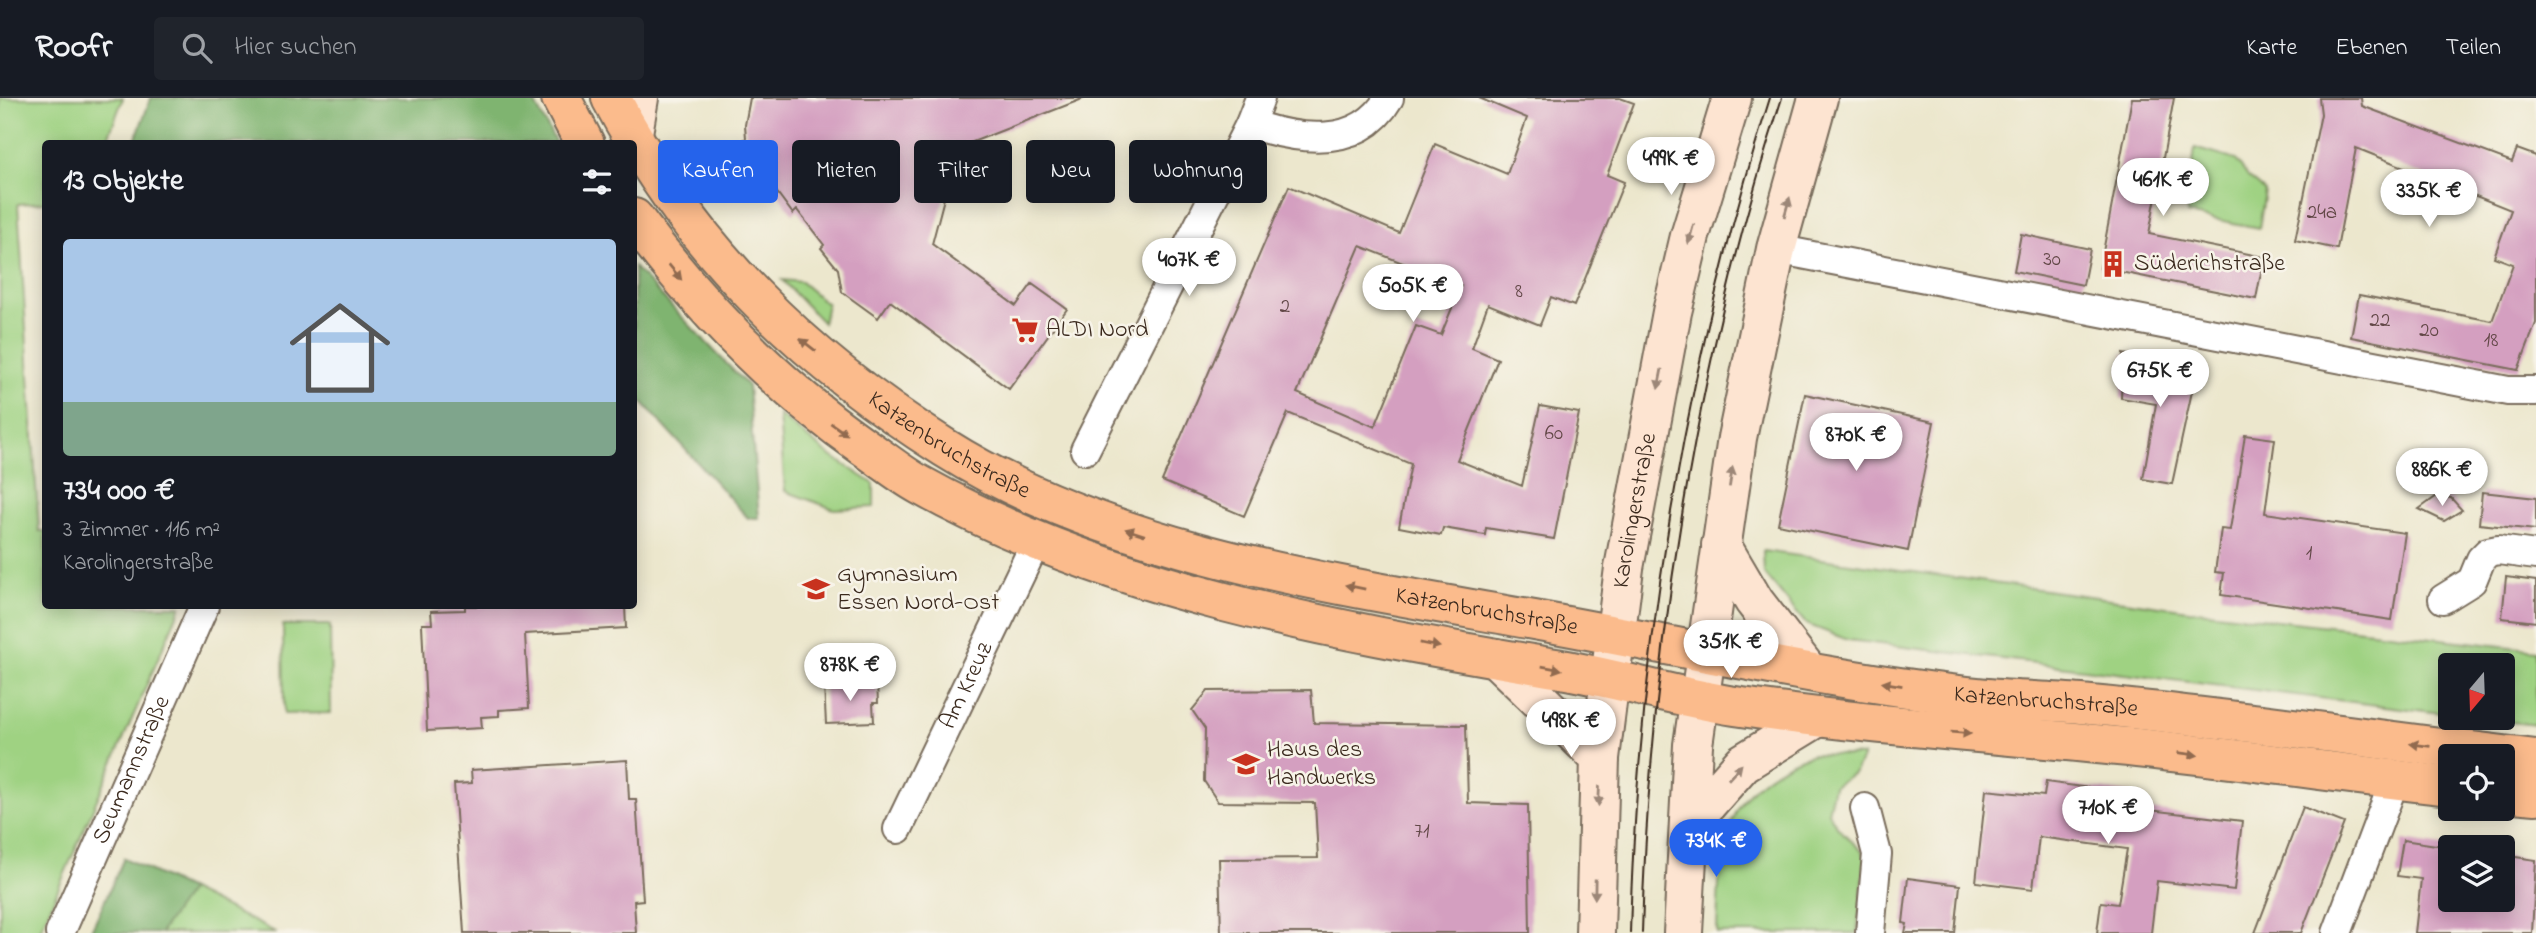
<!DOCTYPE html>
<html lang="de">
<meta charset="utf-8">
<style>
:root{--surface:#171b24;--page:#20242c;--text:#f1f3f6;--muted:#9ea1a6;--line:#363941;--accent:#2563eb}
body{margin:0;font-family:"Indie Flower",sans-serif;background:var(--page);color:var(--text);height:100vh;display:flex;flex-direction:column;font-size:26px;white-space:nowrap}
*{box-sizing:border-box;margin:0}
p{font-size:23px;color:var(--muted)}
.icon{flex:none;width:38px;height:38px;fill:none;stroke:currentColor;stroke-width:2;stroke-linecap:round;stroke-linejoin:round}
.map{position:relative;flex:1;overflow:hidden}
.panel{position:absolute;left:42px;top:42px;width:595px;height:469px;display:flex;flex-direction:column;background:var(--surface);border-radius:7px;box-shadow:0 4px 18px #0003}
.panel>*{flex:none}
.top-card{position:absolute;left:658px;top:42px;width:665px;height:63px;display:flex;gap:14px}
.needle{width:46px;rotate:199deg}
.buttons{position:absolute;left:2438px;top:555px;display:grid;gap:14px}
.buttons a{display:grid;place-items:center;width:77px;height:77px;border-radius:7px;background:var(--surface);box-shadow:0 4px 18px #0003;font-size:35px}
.price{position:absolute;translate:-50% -60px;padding:0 16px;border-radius:24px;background:#fff;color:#222;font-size:23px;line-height:46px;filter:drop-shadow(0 2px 4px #0008)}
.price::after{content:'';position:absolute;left:50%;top:42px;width:21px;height:16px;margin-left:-10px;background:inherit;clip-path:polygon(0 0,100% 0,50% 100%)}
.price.active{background:var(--accent);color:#fff}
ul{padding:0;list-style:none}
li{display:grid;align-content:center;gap:14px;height:371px;padding:0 21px}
li span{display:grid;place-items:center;height:217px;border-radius:7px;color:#555}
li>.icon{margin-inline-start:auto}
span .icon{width:126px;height:126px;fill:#fffc;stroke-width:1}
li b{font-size:30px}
h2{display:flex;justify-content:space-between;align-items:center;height:84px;padding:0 21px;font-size:30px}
.chip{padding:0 24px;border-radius:7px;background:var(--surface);box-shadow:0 4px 18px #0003;font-size:24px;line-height:63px}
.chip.active{background:var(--accent);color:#fff}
header{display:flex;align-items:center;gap:42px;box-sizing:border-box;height:98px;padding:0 35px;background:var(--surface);border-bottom:2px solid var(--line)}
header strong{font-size:33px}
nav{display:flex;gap:38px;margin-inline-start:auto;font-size:24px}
.search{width:490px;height:63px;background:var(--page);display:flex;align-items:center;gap:18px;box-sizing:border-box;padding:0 24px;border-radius:7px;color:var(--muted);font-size:26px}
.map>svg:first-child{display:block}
.green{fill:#9fd282;stroke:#6d7e50;stroke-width:2}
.forest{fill:#7fb470;stroke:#5d6f47;stroke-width:2}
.building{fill:#d49fc0;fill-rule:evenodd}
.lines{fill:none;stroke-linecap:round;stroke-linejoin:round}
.minor-casing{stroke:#796c5b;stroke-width:32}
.secondary-casing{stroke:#796c5b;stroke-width:42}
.primary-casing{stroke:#796c5b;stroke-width:42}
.minor{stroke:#fff;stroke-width:28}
.secondary{stroke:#fde4d1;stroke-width:38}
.primary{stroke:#fbbb8c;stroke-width:38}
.tram{stroke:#3b2a1e;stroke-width:2}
.oneway{fill:#9c8778}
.oneway2{fill:#916b50}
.labels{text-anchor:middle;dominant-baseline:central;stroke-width:5;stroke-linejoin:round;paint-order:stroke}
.number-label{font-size:21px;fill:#614746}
.poi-label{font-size:24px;fill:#3b2a1e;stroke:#f7f3e8;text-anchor:start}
.street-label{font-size:24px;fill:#3b2a1e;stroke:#f7f3e8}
</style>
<header>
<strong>Roofr</strong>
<div class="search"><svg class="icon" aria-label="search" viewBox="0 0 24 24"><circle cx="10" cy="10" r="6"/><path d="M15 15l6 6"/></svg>Hier suchen</div>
<nav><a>Karte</a><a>Ebenen</a><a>Teilen</a></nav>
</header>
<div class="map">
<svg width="2536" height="835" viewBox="0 0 2536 835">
<rect width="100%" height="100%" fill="#f7f3e8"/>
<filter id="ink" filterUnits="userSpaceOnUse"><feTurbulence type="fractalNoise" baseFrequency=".0143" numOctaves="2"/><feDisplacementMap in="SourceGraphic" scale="14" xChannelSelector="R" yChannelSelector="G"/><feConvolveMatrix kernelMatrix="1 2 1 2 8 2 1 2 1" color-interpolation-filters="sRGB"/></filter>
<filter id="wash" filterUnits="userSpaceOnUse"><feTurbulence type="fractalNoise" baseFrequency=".00686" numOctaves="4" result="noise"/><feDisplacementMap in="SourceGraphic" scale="28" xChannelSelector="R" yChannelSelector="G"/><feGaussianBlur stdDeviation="1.57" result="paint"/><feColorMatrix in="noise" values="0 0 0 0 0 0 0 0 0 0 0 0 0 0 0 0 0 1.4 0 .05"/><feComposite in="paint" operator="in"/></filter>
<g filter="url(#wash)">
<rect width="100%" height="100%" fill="#ece7cd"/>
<!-- green -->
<path class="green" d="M0,0H123L106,45L46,46L45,104L18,106L39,433H45L46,508H181L39,835H0Z
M2195,50L2236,62L2248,79L2265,93L2259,130L2187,116Z
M782,182L801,184L827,206L823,225Z
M779,317L828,356L874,386V409L834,411L785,393Z
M1763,453L2189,512L2536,552V627L2478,620H2502V567H2450V616L1848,542L1806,526L1764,475Z
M283,527H330L331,615L284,616Z
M1813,656L1863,658L1855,674L1834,688L1828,714L1838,730L1866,757L1857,835H1717C1719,751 1721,686 1813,656Z
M190,792L277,835H155Z"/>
<!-- forest -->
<path class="forest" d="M151,0H532L556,45H134Z
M634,169L748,288L759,420H748L634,295Z
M124,760L190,792L160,835H90Z"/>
<g id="blocks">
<!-- building -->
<path class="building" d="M750,0H1085L942,56L947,89L932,146L1016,208L1032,186L1067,211L1009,291L890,203L878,220L842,194L838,171L821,150L824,147L797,112L793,116L773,89L770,91L737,47L746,40L745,27Z
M1479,0H1620L1634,5L1607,77L1624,84L1574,208L1551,199L1540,227L1488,206L1472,250L1498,261L1457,362L1522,388L1540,308L1579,315L1554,441L1486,430L1485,437L1443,430L1441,437L1399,429L1411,366L1288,315L1244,418L1162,383L1289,88L1399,135L1435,46L1507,76L1527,20ZM1360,148L1461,188L1441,237L1416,228L1375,329L1297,295Z
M2132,0H2174L2149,136L2264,159L2256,201L2100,170Z
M2319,0H2361L2362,8L2512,64L2517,51L2536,58V225L2518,272L2351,239L2359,197L2492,223L2513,166L2494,159L2511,112L2356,50L2337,151L2295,142L2321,16Z
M2021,136L2090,151L2083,187L2014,173Z
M2123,256L2197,270L2172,386L2143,381L2156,306L2121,300Z
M1805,296L1934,324L1908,453L1778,426Z
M2245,337L2275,341L2265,415L2405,435L2392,522L2221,497L2224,475L2215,474L2220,438L2221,431L2230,432Z
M2482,394L2536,400V432L2479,426Z
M2437,398L2451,400L2462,412L2444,423L2419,411Z
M2506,479L2536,483V524L2502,520Z
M465,508H625L626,530L525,536L529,610L499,612V618L481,619L482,630L427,633L422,526H432L431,513L465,512Z
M877,585L878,605H873L874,624L826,626L824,587Z
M1311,592L1314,625L1466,627L1468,705L1528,707L1530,835H1221L1219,761L1318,760L1315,705L1218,704L1204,683L1205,631L1192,612L1208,593Z
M627,662L629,701H636L643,802L634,803L636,835H464L454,686L472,685L471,672Z
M2046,684L2134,696L2132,710L2242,723L2234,792L2157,783L2151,835H2097L2101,804L2118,806L2127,751L2039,739L2033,791L1976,784L1986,692L2044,698Z
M2303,709L2344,725L2301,835H2255Z
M2403,742L2450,749V802H2502V757L2536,762L2532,835H2415L2421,781L2397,778Z
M1908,780L1960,787L1955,835H1905L1907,826L1903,825Z"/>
</g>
</g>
<g filter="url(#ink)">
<use href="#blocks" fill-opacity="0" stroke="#796c5b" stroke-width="2"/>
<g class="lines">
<defs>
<g id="minor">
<path d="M1250,26C1298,42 1359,52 1389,0"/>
<path d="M1776,151L2508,293H2536"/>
<path d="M1085,352L1250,26L1260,0"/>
<path d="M2443,501L2472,483L2481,461L2488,454L2498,452L2536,457"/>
<path d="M1865,710L1877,756L1870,835"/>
<path id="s1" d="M898,731L1036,444"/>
<path id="s2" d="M60,835L204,508"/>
<path d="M2337,835L2395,681"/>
</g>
<g id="secondary">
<path d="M632,41L639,0"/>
<path d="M1721,447L1754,503L1808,573"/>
<path d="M1496,560L1600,660"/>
<path d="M1690,725L1743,665L1818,619"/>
<path id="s3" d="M1595,835L1600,660L1624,470L1672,214L1690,138L1732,0"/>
<path d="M1683,835L1693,647L1737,340L1776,151L1818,0"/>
</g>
<g id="primary">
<path d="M561,0L585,46"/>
<path id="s4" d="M611,0C691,151 801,259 945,350C1111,455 1343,488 1534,522C1685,549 1834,584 1986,600C2017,603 2049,603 2081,606C2233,620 2385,643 2536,661"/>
<path d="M634,120C699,208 773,285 863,348C882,361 900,376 920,387C1117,497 1341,533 1561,571C1619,581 1676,599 1735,608C1868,628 2003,636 2137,650C2241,661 2346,676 2450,688"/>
<path d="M2502,694L2536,697"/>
</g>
</defs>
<!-- minor casing -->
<use href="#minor" class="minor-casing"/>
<!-- secondary casing -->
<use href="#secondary" class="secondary-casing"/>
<!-- primary casing -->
<use href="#primary" class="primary-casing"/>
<!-- minor -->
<use href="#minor" class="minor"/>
<!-- secondary -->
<use href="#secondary" class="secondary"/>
<!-- primary -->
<use href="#primary" class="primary"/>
<!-- tram -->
<path class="tram" d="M1630,835C1637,558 1686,264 1770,0
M1642,835C1649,562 1697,259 1782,0"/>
</g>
<!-- one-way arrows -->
<defs><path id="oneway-solid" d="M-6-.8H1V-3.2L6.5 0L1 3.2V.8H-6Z" transform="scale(1.75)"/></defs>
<g class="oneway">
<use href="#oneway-solid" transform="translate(1787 109) rotate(-74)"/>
<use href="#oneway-solid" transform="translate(1691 136) rotate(105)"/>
<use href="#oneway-solid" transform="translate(1660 281) rotate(101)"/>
<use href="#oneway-solid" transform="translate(1731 379) rotate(-81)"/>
<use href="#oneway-solid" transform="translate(1735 674) rotate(-48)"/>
<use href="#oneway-solid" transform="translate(1599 698) rotate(93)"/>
<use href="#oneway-solid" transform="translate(1595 791) rotate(91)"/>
</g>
<g class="oneway2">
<use href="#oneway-solid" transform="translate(675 174) rotate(50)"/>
<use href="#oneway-solid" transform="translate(808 247) rotate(-142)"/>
<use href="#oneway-solid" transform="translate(839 331) rotate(35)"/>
<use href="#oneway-solid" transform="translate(1135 434) rotate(-162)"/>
<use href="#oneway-solid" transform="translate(1355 489) rotate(-168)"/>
<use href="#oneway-solid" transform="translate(1430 547) rotate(11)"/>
<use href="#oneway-solid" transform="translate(1552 570) rotate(10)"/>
<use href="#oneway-solid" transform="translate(1892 586) rotate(-171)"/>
<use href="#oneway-solid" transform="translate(1961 635) rotate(5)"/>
<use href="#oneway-solid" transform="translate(2420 647) rotate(-173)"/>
<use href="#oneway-solid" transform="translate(2188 656) rotate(7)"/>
</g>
</g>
<!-- icons -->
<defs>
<symbol id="building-bare" viewBox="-9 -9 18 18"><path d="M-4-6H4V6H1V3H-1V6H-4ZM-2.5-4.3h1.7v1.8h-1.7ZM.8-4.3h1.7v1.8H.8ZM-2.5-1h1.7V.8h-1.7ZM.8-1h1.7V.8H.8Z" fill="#c8321e" stroke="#f7f3e8" stroke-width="2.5" paint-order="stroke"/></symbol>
<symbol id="supermarket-bare" viewBox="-9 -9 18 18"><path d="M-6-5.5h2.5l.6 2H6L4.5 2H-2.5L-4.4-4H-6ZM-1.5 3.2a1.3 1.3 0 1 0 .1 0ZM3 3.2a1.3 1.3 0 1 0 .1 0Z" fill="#c8321e" stroke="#f7f3e8" stroke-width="2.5" paint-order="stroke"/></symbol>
<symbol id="school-bare" viewBox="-9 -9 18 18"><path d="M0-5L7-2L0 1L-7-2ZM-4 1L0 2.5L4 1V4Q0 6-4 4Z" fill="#c8321e" stroke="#f7f3e8" stroke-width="2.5" paint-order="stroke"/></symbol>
<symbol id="university-bare" viewBox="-9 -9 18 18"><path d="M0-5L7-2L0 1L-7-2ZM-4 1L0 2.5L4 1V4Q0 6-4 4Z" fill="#c8321e" stroke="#f7f3e8" stroke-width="2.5" paint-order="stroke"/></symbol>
</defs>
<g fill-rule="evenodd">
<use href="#building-bare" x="2094" y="147" width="38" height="38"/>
<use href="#supermarket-bare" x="1006" y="213" width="38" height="38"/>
<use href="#school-bare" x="797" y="472" width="38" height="38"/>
<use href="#university-bare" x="1227" y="647" width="38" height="38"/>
</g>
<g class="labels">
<!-- number labels -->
<g class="number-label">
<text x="2322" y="115">24a</text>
<text x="2052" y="162">30</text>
<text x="1519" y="194">8</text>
<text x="1285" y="209">2</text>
<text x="2380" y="223">22</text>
<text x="2429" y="233">20</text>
<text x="2491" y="243">18</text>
<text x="1554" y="336">60</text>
<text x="2309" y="456">1</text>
<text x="1422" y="734">71</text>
</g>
<!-- poi labels -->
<g class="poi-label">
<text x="2134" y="166">Süderichstraße</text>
<text x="1046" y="232">ALDI Nord</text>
<text x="837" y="477">Gymnasium<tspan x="837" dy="28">Essen Nord-Ost</tspan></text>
<text x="1267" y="652">Haus des<tspan x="1267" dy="28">Handwerks</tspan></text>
</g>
<!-- street labels -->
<g class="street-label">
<text stroke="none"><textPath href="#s4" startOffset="492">Katzenbruchstraße</textPath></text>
<text stroke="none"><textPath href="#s3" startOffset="425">Karolingerstraße</textPath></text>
<text stroke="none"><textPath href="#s4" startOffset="1059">Katzenbruchstraße</textPath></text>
<text stroke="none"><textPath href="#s1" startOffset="159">Am Kreuz</textPath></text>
<text stroke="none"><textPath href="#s4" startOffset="1626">Katzenbruchstraße</textPath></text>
<text stroke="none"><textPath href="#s2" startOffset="178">Seumannstraße</textPath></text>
</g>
</g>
</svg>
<div class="buttons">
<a><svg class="needle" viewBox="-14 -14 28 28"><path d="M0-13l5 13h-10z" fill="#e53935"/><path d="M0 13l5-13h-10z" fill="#9ea1a6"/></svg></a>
<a><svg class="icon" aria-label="locate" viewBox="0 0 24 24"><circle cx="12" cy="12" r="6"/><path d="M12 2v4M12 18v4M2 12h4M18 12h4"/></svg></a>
<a><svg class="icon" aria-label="layers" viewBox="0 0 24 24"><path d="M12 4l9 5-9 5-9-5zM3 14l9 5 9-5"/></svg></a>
</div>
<b class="price" style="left:1671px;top:99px">499K €</b>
<b class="price" style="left:2163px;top:120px">461K €</b>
<b class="price" style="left:2429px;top:131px">335K €</b>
<b class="price" style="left:1189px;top:200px">407K €</b>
<b class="price" style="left:1413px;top:226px">505K €</b>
<b class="price" style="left:2160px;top:311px">675K €</b>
<b class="price" style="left:1856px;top:375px">870K €</b>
<b class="price" style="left:2442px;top:410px">886K €</b>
<b class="price" style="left:1731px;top:582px">351K €</b>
<b class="price" style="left:850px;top:605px">878K €</b>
<b class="price" style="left:1571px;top:661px">498K €</b>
<b class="price" style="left:2108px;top:748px">710K €</b>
<b class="price active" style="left:1716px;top:781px">734K €</b>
<div class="top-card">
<a class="chip active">Kaufen</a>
<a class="chip">Mieten</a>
<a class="chip">Filter</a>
<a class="chip">Neu</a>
<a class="chip">Wohnung</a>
</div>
<section class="panel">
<h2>13 Objekte<svg class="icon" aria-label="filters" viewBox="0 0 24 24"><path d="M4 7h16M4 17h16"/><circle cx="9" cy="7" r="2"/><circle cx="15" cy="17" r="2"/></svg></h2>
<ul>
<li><span style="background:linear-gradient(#a9c7e8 75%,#7fa58c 0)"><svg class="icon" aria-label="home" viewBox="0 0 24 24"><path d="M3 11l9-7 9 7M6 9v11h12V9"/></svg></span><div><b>734 000 €</b><p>3 Zimmer · 116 m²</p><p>Karolingerstraße</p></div></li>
</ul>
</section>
</div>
